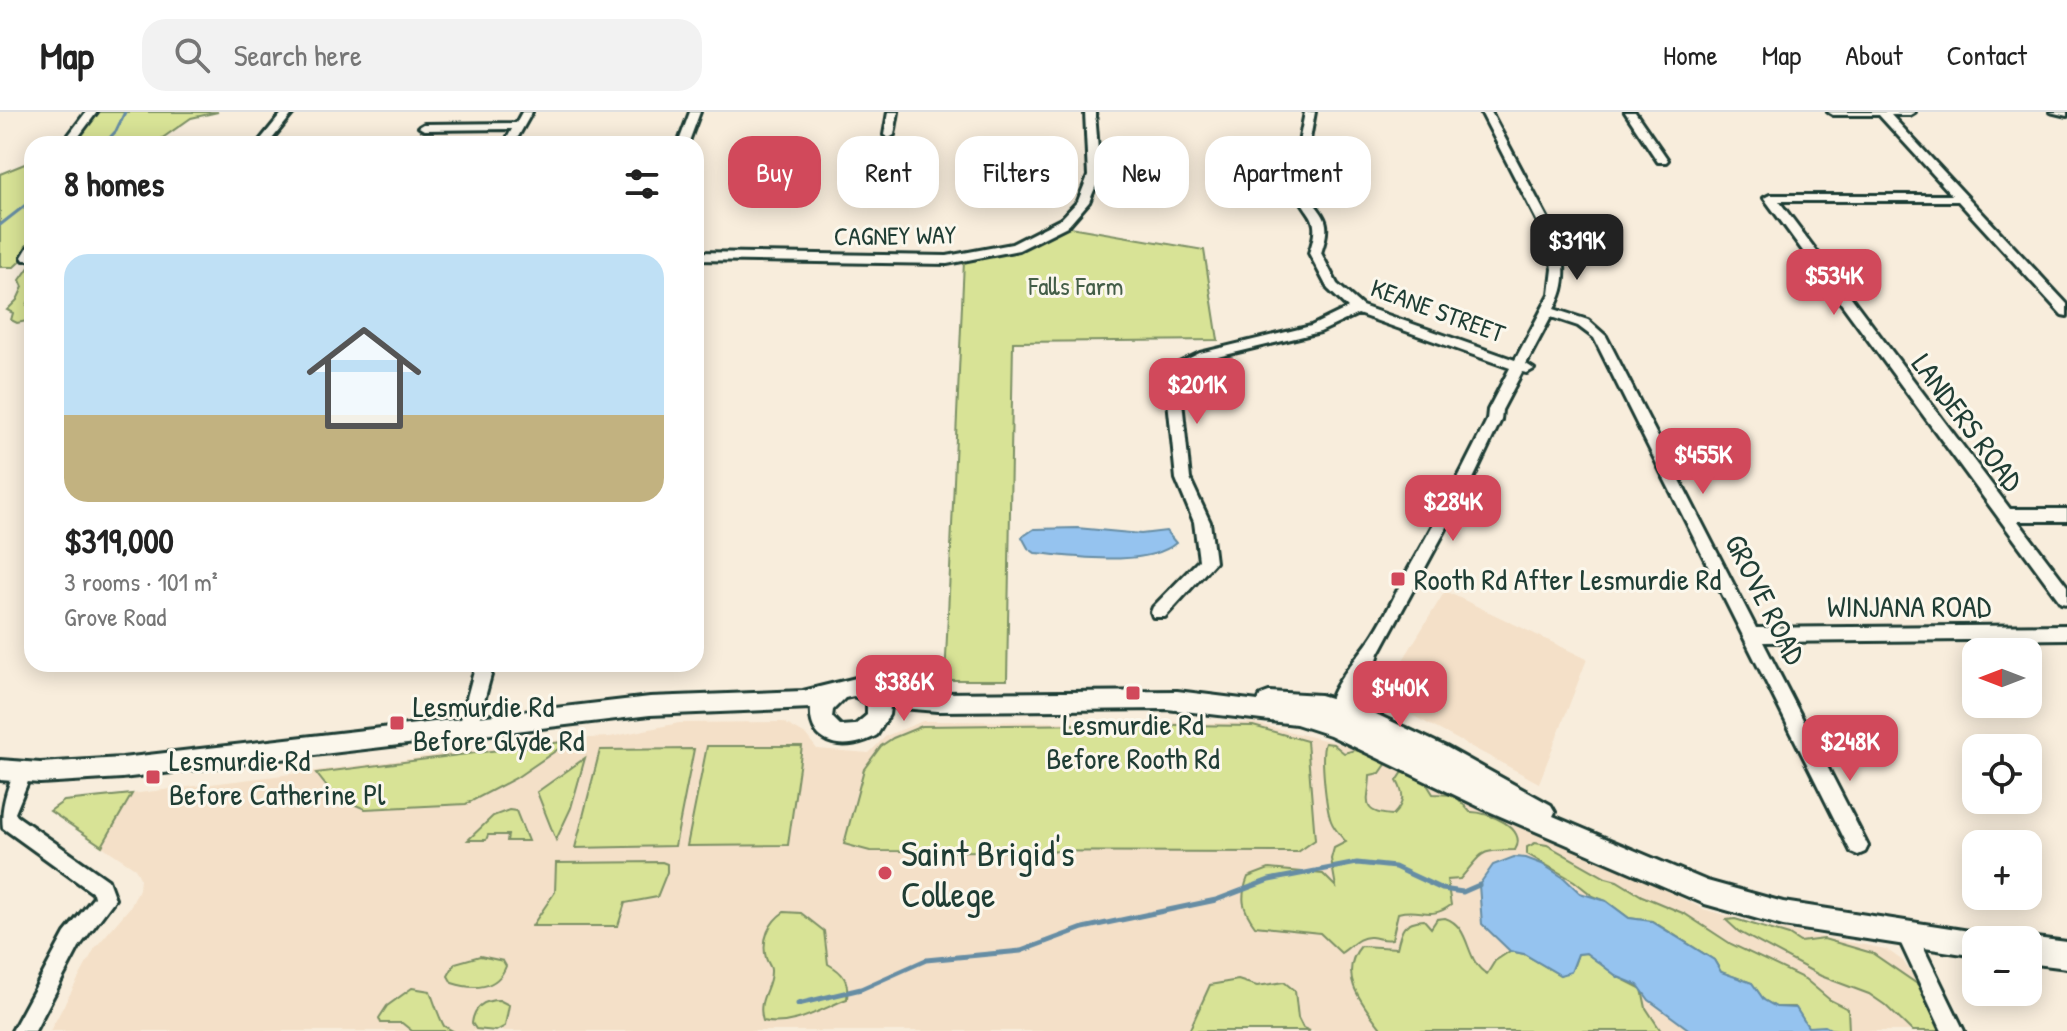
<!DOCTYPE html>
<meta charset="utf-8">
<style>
:root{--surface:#fff;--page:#f2f2f2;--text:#222;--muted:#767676;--line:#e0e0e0;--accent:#d1495b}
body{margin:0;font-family:"Patrick Hand",sans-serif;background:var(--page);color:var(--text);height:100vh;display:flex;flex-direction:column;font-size:30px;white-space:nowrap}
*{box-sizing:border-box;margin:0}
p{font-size:26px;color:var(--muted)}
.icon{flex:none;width:44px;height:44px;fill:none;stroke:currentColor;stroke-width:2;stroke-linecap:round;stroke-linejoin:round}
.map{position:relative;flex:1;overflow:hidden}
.side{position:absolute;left:24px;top:24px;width:680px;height:536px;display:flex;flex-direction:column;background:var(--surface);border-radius:24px;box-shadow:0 4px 20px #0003}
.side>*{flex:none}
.top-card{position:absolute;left:728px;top:24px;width:760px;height:72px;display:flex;gap:16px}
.needle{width:52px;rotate:270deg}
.controls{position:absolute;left:1962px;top:526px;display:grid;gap:16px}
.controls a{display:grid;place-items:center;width:80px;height:80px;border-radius:16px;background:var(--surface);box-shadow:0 4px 20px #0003;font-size:40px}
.price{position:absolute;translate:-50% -68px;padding:0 18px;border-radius:16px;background:var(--accent);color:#fff;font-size:26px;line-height:52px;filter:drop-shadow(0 2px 4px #0008)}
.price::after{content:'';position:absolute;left:50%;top:48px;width:24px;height:18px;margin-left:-12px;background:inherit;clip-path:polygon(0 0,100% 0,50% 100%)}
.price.selected{background:#222;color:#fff}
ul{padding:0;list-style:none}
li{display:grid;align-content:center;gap:16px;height:424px;padding:0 40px}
li span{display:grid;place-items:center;height:248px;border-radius:24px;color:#555}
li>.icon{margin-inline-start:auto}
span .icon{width:144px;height:144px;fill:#fffc;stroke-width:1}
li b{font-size:34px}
h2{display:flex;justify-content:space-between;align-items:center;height:96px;padding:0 40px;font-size:34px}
.chip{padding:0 28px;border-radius:24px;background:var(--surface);box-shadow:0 4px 20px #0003;font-size:28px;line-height:72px}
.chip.selected{background:var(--accent);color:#fff}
header{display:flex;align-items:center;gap:48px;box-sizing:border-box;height:112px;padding:0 40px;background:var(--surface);border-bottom:2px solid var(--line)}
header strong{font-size:38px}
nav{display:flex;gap:44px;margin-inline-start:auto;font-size:28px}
.search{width:560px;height:72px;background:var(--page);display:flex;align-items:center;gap:20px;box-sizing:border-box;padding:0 28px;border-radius:24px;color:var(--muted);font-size:30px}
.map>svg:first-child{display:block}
.built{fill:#f4e0c8}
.green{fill:#d8e396;stroke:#7c9065;stroke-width:2}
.water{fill:#95c3ef;stroke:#668da4;stroke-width:2}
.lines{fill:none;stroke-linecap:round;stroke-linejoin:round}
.stream-far1{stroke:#668da4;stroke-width:3}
.stream{stroke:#668da4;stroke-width:5}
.minor-casing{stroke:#1f3d34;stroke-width:6}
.major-casing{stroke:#1f3d34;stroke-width:6}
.minor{fill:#fbf7ec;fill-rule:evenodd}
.major{fill:#fbf7ec;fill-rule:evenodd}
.poi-dot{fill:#d1495b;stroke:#fbf7ec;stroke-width:3}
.labels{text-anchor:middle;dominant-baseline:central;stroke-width:6;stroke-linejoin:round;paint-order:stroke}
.far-street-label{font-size:26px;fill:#1f3d34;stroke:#fbf7ec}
.far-park-label{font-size:26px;fill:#445e48;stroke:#fbf7ec}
.street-label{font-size:30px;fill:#1f3d34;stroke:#fbf7ec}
.poi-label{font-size:30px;fill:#1f3d34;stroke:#fbf7ec;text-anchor:start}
.near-poi-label{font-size:36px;fill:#1f3d34;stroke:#fbf7ec;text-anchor:start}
</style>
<header>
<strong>Map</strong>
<div class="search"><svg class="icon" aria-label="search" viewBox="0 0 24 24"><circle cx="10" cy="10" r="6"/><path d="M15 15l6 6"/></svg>Search here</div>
<nav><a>Home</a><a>Map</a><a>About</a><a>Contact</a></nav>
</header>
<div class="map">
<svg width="2067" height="919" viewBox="0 0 2067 919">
<rect width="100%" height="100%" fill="#f8eddc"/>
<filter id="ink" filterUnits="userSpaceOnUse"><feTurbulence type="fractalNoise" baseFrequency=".0125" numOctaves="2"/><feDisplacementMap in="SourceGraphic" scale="16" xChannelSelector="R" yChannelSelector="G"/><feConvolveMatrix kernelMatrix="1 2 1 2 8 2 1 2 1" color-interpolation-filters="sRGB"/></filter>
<g filter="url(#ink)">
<!-- built -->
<path class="built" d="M1445,479L1587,547L1539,671L1380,586Z
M923,609L1254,611L1362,637L1401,658L1442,665L1703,797L1767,815L1886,837L1903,849L1916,868L1944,919H50L95,836L131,794L139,777L140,766L135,756L52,701V696L59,691L569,627L610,625L679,611L783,610L806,623L817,637L869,641L886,624Z"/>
<!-- green -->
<path class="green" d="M92,0H218L191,6L154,32H67Z
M32,49V138L14,155H0V62Z
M1064,114L1204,138L1218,228L1013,230L1007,568H945L964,149L1024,137Z
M32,151V182L27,193L32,194V208L17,211L11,208L13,201L7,198L17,188L23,175L20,168Z
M1107,612L1253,614L1307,629L1315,728L1298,740L870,739L844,732L864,657L881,634L893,626L922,614Z
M570,629L516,666L466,692L365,697L334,684L316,661Z
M1325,631L1333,632L1344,641L1355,638L1384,645L1387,651L1380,661L1370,663C1370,687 1357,701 1393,703C1404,692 1405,683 1397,669L1403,660L1423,666L1433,682L1455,683L1470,700C1487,699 1529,716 1515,738C1477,738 1484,740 1460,767L1447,768L1451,793C1430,809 1421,795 1398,801L1392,827C1383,829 1380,826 1371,825C1358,824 1351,835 1341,841L1320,821L1255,814C1242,797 1240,785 1248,765L1269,757L1323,762L1336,775L1331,747L1334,736L1346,730C1341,724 1334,717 1331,709C1326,696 1320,643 1325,631Z
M707,634H802L788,733L687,734Z
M694,637L675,734L575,736L600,638Z
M585,646L571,696L556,728L537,680Z
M132,682L102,734L50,699L64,689Z
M509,698L516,699L528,729H507L508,723H488L486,728H468L493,704Z
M1535,731L1547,733L1606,766L1617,769L1642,784L1685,802L1731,832L1805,867L1830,888L1848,897L1849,919L1808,915L1795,895H1776L1764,888L1752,871L1721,860L1714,848L1652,809L1629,806L1606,789L1593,784L1574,769L1527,742V735Z
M662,750L667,752V760L657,785L625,791L618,814H532L555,780L556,751Z
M784,800L801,801L824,819L828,852C844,861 849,869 847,887C821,897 792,916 763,909C756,887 772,876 771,858C771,854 767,850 766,846C761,828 769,810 784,800Z
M1445,806C1472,815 1464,849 1487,862L1495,849L1510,839L1524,842L1560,863L1573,856L1578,842L1586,841L1618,865L1642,877L1646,896L1661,919H1383C1366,896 1335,864 1361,834L1397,836C1401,818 1403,809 1424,808L1431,816L1437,807Z
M1735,807L1789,823L1800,830L1824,827L1872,841L1923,876L1945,919H1912L1885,893L1869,882L1821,864L1739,820L1726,808Z
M480,844L503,849L506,854C497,878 473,878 452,871L448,864L455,851Z
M1238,868L1257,874L1284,870L1295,879L1298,906L1303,916L1310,919H1189L1210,873Z
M412,876L430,879C435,892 438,903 444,914L453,919H412L402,911H381L379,906L387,894Z
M499,888L509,893L505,914L496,919L476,917L472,911C474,895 484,888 499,888Z"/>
<!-- water -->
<path class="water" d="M1077,416L1141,422L1166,419L1176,431C1147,456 1072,444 1035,441L1028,436L1022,425L1034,417Z
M1514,745L1526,746L1542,752L1564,766L1580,781L1606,789L1629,806L1651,809L1714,848L1721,860L1752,871L1764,888L1776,895L1796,896L1808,915L1825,914L1834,919H1691L1649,888L1638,873L1618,865L1586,841L1578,842L1571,860L1560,863L1524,842L1510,839L1482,812L1479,773L1493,753Z"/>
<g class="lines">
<!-- stream-far1 -->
<path class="stream-far1" d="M104,32L116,19L125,0
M0,113L32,88"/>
<!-- stream -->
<path class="stream" d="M798,892L861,877L926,848L1021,839L1083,816L1216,788L1269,768L1357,751L1395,755L1442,777L1463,780L1479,773"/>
<defs>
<path id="minor" d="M86,0H97L73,32H62Z
M283,0H294L268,32H257Z
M522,0H532L514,32H504L512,17L424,18L419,15L424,12L516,11Z
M690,0H700L688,32H678Z
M888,0H898L894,23L889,26L884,23Z
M1085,0H1095L1100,64L1089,90L1069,113L1019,138L947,152L696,148V140L947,144L1012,132L1061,107L1078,89L1088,64Z
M1305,0H1315C1311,23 1305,47 1308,70C1312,107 1337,95 1321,141L1337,172L1362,194L1515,248L1550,182L1553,157L1549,132L1481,0H1491L1566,141L1563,144C1566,164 1564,180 1554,197L1588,208L1606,224L1756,516L2067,513V527L1763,530L1865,728L1868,734L1865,740L1858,743L1851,740L1594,226L1578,214L1551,205L1526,252L1534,257L1527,261L1522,260L1502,298L1501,308L1473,367L1379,541L1359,607L1344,617L1330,614C1317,587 1355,550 1369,529C1384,508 1395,482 1407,460C1435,410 1462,360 1487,308L1488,298L1510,256L1358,202L1320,220L1209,247L1185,257L1180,269L1190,367L1210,410L1215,450L1165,505H1153L1151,500L1153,495L1199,448L1194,410L1176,367L1166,269L1173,254L1200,241L1311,214L1348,196L1328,177L1309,141C1325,96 1300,107 1296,70C1294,47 1301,23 1305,0Z
M1625,0H1635L1668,48L1666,50H1658Z
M1828,0H1915L1910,3H1891L2067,192V204L2062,203L1958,89H1779L2010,397H2067V409H2018L2067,474V492L2061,491L1764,86L1770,83H1952L1879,3H1833Z
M2050,0H2067V4Z
M32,134V148H24L22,145L28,135Z
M476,552H494L477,615L474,620L468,623L462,620L459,615Z
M23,652L29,654L32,660L15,701L17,704L108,768L115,787L79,835L35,919H12L65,821L94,785L93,781L3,716C0,695 8,673 17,654Z
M1907,813L1914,816L1964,919H1942L1897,823L1900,816Z"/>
<path id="major" d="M856,566L879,576L937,581L1177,579L1258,589L1261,583L1269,580L1320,583L1361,595L1446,635L1551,693L1555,700L1553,704L1707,769L1783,790L1976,820L1985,823L1987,828H1976V844L1783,814L1705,792L1484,697L1330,623L1296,612L1167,597L937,599L890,595L889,603L877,623C849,640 808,636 811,596L650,603L122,666L40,671L0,668V648L40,651L122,646L650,585L803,579ZM854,584L867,591V603L855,613L841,614L832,605L833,598L845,586Z
M2028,825L2067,830V856L2028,851V828H2022Z"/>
</defs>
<!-- minor casing -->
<use href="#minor" class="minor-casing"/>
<!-- major casing -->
<use href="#major" class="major-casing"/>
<!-- minor -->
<use href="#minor" class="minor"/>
<!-- major -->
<use href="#major" class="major"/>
</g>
</g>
<!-- markers -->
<g class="poi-dot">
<rect x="1390" y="459" width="16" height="16" rx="4"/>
<rect x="1125" y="573" width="16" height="16" rx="4"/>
<rect x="389" y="603" width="16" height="16" rx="4"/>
<rect x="145" y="657" width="16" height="16" rx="4"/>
<circle cx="885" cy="761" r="8"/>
</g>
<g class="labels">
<!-- far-street labels -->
<g class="far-street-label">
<text transform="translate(895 123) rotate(-1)">CAGNEY WAY</text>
<text transform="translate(1438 198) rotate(20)">KEANE STREET</text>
</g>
<!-- far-park labels -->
<g class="far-park-label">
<text x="1076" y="173">Falls Farm</text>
</g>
<!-- street labels -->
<g class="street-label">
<text transform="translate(1968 310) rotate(53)">LANDERS ROAD</text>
<text transform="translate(1766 487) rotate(63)">GROVE ROAD</text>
<text x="1909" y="494">WINJANA ROAD</text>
</g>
<!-- poi labels -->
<g class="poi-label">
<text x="1414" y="467">Rooth Rd After Lesmurdie Rd</text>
<text x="413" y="594">Lesmurdie Rd<tspan x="413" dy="34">Before Glyde Rd</tspan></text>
<text x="1133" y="612" text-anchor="middle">Lesmurdie Rd<tspan x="1133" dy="34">Before Rooth Rd</tspan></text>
<text x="169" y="648">Lesmurdie Rd<tspan x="169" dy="34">Before Catherine Pl</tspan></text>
</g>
<!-- near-poi labels -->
<g class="near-poi-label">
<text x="901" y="740">Saint Brigid's<tspan x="901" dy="41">College</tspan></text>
</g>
</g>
</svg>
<div class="controls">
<a><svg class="needle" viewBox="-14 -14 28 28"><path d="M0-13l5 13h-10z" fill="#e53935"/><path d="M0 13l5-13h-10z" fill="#767676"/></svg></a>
<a><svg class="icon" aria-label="locate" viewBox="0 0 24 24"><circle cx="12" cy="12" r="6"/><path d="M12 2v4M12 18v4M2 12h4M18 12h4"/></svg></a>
<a>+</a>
<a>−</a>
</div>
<b class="price selected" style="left:1577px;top:170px">$319K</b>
<b class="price" style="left:1834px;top:205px">$534K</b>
<b class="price" style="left:1197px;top:314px">$201K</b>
<b class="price" style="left:1703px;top:384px">$455K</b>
<b class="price" style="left:1453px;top:431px">$284K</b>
<b class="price" style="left:904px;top:611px">$386K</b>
<b class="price" style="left:1400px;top:617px">$440K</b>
<b class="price" style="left:1850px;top:671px">$248K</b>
<div class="top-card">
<a class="chip selected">Buy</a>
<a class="chip">Rent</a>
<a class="chip">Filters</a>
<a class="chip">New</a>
<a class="chip">Apartment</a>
</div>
<section class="side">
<h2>8 homes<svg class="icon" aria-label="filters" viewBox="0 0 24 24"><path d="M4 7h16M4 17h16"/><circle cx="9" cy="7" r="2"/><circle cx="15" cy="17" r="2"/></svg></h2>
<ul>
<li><span style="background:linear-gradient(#bfe0f5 65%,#c2b280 0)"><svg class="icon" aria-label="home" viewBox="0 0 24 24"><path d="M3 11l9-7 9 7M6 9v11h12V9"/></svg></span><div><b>$319,000</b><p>3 rooms · 101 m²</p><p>Grove Road</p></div></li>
</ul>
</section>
</div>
